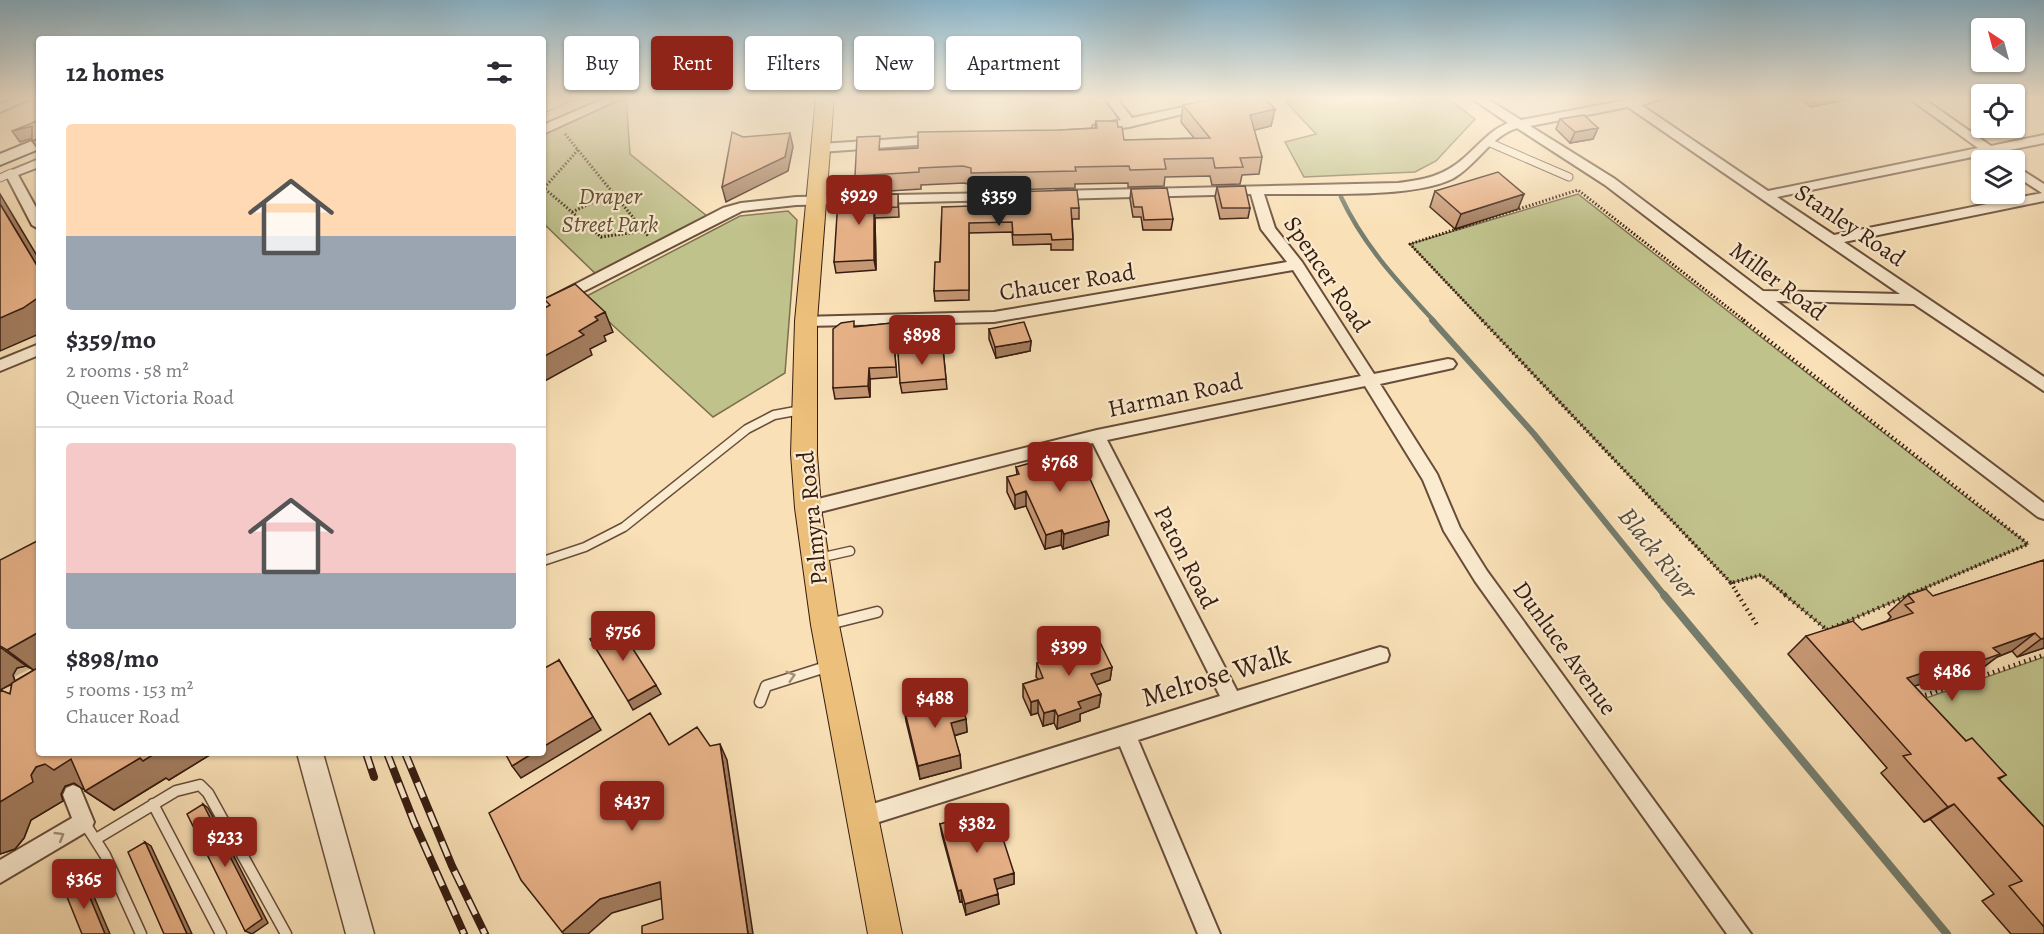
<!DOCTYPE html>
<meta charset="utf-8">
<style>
:root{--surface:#fff;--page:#f2f2f3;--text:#2b2b33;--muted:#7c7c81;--line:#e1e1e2;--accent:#8f2418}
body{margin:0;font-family:Alegreya,serif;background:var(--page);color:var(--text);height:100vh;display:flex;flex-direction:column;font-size:22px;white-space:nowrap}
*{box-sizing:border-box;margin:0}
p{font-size:20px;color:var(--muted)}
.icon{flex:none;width:33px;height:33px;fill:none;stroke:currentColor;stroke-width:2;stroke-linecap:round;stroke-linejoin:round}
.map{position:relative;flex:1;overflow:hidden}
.side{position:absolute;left:36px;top:36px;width:510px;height:720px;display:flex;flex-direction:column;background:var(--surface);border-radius:6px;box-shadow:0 2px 4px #0004}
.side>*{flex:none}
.banner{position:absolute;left:564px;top:36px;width:570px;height:54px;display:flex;gap:12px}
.needle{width:39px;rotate:324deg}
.buttons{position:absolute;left:1971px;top:18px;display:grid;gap:12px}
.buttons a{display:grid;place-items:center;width:54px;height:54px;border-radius:6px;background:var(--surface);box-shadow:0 2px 4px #0004;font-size:30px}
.price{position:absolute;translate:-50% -51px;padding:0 14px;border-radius:6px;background:var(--accent);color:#fff;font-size:20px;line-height:39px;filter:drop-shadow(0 2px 3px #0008)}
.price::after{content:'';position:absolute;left:50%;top:36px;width:18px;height:14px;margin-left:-9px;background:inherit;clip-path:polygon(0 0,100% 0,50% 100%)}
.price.current{background:#222;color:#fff}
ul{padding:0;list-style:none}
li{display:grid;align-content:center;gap:12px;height:318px;padding:0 30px}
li+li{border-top:2px solid var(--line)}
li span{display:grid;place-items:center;height:186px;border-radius:6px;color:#555}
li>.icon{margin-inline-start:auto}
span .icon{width:108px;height:108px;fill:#fffc;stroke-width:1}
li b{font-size:26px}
h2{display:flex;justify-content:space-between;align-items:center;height:72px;padding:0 30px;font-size:26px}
.chip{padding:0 21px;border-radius:6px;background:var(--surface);box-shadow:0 2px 4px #0004;font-size:21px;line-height:54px}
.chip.current{background:var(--accent);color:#fff}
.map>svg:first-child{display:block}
.green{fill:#c0c28c;stroke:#7c6f4e;stroke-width:1.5}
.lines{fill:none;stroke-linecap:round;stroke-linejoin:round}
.stream-far2{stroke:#757d6e;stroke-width:4.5}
.stream-far1{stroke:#757d6e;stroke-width:6}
.stream{stroke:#757d6e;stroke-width:8}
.minor-tunnel{stroke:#d2b995;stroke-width:20;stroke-dasharray:20 10;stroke-linecap:butt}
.service-far2-casing{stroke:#684d3a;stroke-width:9}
.service-far1-casing{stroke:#684d3a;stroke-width:11}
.service-casing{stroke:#684d3a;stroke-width:13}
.minor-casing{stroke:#684d3a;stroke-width:4}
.tertiary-casing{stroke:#684d3a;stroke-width:3}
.secondary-casing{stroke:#371c10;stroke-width:4}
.primary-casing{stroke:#371c10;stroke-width:2}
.path-far2{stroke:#371c10;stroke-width:3;stroke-dasharray:1.5 2;stroke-linecap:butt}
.path-far1{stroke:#371c10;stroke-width:4;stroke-dasharray:1.5 3;stroke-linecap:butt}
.path{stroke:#371c10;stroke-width:4.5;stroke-dasharray:1.5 4;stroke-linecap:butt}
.service-far2{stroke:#fbebd0;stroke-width:7}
.service-far1{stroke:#fbebd0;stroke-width:8}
.service{stroke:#fbebd0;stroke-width:10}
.minor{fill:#fbebd0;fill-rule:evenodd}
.tertiary{fill:#fbebd0;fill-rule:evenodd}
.secondary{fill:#fbebd0;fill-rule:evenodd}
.primary{fill:#ecc07b;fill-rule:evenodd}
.rail-casing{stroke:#371c10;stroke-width:8}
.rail{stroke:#fbebd0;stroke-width:5;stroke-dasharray:16;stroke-linecap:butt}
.wall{fill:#c79874;stroke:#371c10;stroke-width:1.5;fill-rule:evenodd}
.shaded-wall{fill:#a27c5e;stroke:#371c10;stroke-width:1.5}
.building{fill:#e7b187;stroke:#371c10;stroke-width:1.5}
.oneway{stroke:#a38e7a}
.labels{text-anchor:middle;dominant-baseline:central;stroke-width:4.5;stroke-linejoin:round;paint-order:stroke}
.park-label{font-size:24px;font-style:italic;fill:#604e35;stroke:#fbebd0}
.street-label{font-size:24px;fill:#371c10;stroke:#fbebd0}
.water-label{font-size:26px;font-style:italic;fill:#564c3f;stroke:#fbebd0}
.near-street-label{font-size:28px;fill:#371c10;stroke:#fbebd0}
</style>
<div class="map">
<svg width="2044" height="934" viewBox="0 0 2044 934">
<rect width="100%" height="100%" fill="#f9e0b6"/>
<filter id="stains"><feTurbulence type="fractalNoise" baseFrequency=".00333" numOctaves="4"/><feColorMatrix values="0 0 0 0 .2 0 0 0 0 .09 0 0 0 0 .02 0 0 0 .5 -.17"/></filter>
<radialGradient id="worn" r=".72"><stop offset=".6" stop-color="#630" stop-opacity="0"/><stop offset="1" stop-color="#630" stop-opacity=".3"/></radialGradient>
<!-- green -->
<path class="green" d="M618,97H626L630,154L712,220L600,278L543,223V130Z
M1307,97H1446L1475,119L1436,161L1415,172L1304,177L1285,142L1316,134L1286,102Z
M1578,194L1976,505L2028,544L1827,630L1761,575L1731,583L1410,244Z
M788,211L797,220L785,373L713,417L583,298L740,216Z
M2044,657V852L1906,705Z"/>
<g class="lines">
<!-- stream-far2 -->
<path class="stream-far2" d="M1341,197C1364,246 1398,282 1434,321"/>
<!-- stream-far1 -->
<path class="stream-far1" d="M1432,320L1534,434L1665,596"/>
<!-- stream -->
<path class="stream" d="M1664,595L1947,934"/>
<!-- minor-tunnel -->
<path class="minor-tunnel" d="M0,628L25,676"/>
<defs>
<path id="service-far2" d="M543,109L570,97
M1488,142L1569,177
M0,178L11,173"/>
<path id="service-far1" d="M819,558L850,551
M543,561L585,547L624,527L747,429L774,415L801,410"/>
<path id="service" d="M829,624L877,612
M760,702L766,686L829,666
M153,804L221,934
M84,822L105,855L141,934
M96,839L176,791L200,785L208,793L286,934"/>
<path id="minor" d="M18,97H35L0,112V104Z
M608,97H624L543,134V125Z
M1104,97H1116L1132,118L1230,97H1253L1129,127L1093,132V126L1121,120Z
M1470,97H1484L1521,120L1642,97H1668L1641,105L1768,191L1978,148L1907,97H1921L1991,146L2044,135V143L2000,152L2009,160H1995L1987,154L1777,197L1834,235L2042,193L2014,175V165L2044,184V201L1844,242L2044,377V391L1914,304L1776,301L2044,503V519L2038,517L1605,185L1517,128C1491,136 1476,166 1452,179C1411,199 1313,193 1264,194L1275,228L1302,262L1374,374L1448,359L1453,360L1456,364L1453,368L1380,384L1437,474L1460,528L1487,571L1751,934H1727L1475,581L1444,531L1423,480L1365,386L1107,440L1237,691L1380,647L1387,649L1389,655L1387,661L1380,663L1138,740L1220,934H1198L1120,746L863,827L856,824L853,817L856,810L863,807L1220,696L1093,443L808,515L802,513L799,508L802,503L1097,430L1361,376L1293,270L994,322L806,326L799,321L801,317L994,312L1287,262L1261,229L1251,194L1056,199L1049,195L1056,191L1398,183C1423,180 1444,176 1464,158C1478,146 1490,130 1508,123ZM1628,107L1900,294L1763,291L1615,179L1530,126Z
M940,136L946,140L944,143L821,152L815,148L821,144Z
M39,159V167L18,175L39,213V229L32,225L5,173Z
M995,193L1000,194V200L796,205L742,211L543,312V301L723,208L741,203L796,197Z
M39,344V355L0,371V360Z
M73,785L80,788L94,822L91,829L0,883V860L72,818L63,795L66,788Z"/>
<path id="tertiary" d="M297,753H323L374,934H346Z"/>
<path id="secondary" d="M39,138V149L0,165V154Z"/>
<path id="primary" d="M816,97H834L817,321V454L821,508L839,625L902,934H868L811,625L795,508L791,454L795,321Z"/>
</defs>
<!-- service-far2 casing -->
<use href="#service-far2" class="service-far2-casing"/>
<!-- service-far1 casing -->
<use href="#service-far1" class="service-far1-casing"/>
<!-- service casing -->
<use href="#service" class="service-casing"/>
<!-- minor casing -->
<use href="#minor" class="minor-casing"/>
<!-- tertiary casing -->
<use href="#tertiary" class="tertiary-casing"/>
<!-- secondary casing -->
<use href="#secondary" class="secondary-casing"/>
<!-- primary casing -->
<use href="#primary" class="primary-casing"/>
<!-- path-far2 -->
<path class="path-far2" d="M565,134L649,237
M578,150L544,188L601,237L644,231
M572,212L613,193
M1483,321L1410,244L1578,190L1745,321"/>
<!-- path-far1 -->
<path class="path-far1" d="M1482,320L1731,583L1761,575L1787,596
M1743,320L2028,544L1906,596
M1731,583L1739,596"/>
<!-- path -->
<path class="path" d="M1738,595L1757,625
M1785,595L1827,630L1909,595
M1920,697L2044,655"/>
<!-- service-far2 -->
<use href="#service-far2" class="service-far2"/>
<!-- service-far1 -->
<use href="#service-far1" class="service-far1"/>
<!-- service -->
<use href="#service" class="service"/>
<!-- minor -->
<use href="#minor" class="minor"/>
<!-- tertiary -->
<use href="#tertiary" class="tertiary"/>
<!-- secondary -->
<use href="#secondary" class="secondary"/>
<!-- primary -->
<use href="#primary" class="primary"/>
<defs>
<path id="rail" d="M366,753L374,777
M387,753L414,822L464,934
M405,753L452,866L485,934"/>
</defs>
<!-- rail casing -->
<use href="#rail" class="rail-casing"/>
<!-- rail -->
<use href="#rail" class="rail"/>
</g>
<!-- wall -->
<path class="wall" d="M1798,97H1858L1811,107Z
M1183,105L1275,109L1271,126L1254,130L1262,157L1259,174L1242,175L1240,184L1212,185L1210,176L1165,177L1164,186L1128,187V183L1075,184V188L972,191V185L964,183L921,185V189L858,193L855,176L881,150L918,148L1060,130L1095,128L1096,121L1118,127L1124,140L1194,138L1181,122Z
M1560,119L1598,128L1593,139L1570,143L1556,129Z
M1217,187L1250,208L1248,218L1220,219L1215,197Z
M1131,189L1173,219L1171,230H1143L1141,217H1133L1130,199Z
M1435,191L1518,209L1455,229L1430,207Z
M898,194L899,217L875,218L876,270L836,273L834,262L853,199Z
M942,207L1079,208V219H1072L1073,239V250H1051V244L1013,245L1012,232L969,233V300L935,301L934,291L940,262Z
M892,323L897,377L870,379V397L835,399L833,388L855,327Z
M989,329L1031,341L1030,351L996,358L989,339Z
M943,349L947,389L902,393L900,383Z
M1016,467L1108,535L1063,549L1061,545L1045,549L1026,506L1015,509L1007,492V477L1017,475Z
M0,560L213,753L169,780L166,778L114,810L85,791L84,788L83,789L74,783L65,786L61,794L63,801L31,820L24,838L15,849L0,854ZM26,666L34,670L15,681L13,675L17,668ZM12,684L10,694L0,690Z
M2044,560V648L2017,657L2012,651L1997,657L1977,672L1947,683L1941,677L1914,686L1966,741L2006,775L1999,779L2044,827V934H2011L1982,901L1994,894L1930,819L1924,822L1881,773L1887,768L1788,654L1806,636L1862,630L1887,621L1891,617L1888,613L1908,595L1933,596Z
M1070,641L1112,667L1110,680L1096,685L1101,694L1099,707L1080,714V721L1057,729L1054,723L1043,726L1038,713L1031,715L1023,697V684L1038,679L1036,677L1037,663L1069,653Z
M904,708L966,719L967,732L954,736L960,755L961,768L920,779L906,721Z
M940,824L1014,873V884L997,889L999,904L966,915L962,901L960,902L942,835Z"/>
<!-- shaded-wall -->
<path class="shaded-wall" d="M1817,97H1858L1811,107Z
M1275,109L1271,126L1247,132L1250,115Z
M32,126L39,136L20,142L12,131Z
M1598,128L1593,139L1570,143L1575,132Z
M790,133L793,147L788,171L726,202L722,187Z
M39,138V150L32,141Z
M0,194L39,259V269L0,204Z
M1524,194L1518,209L1455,229L1461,214Z
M874,208L875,218L876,270L874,260Z
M39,297V334L0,351V318Z
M605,312L613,332L604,336L606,341L590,349L592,355L543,382V357L579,331L595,317Z
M1031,341L1030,351L996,358L995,347Z
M869,368L870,379V397L868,386Z
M1026,491V506L1015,509V495Z
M1109,521L1108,535L1063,549L1064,534Z
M1062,530L1061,545L1045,549L1046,535Z
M39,632V669L35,671L7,650Z
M2035,633L2012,651L1997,657L1977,672L1947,683L1993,648Z
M2044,638V648L2017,657L2041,639Z
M0,647L26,666L17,668L13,675L15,682L0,690Z
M1963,659L1941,677L1886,696L1907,678Z
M559,660L601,730L521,778L512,766L533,753H543V747Z
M1112,667L1110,680L1090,687L1091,674Z
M656,685L661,694L633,710L628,701Z
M1101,694L1099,707L1080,714V721L1057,729L1058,716L1078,702Z
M1038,700V713L1031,715V702Z
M1055,710L1054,723L1043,726L1044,713Z
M966,719L967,732L952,736L951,723Z
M720,744L727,760L753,934H748Z
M156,753H213L169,780L166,778L114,810L85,791L140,758Z
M960,755L961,768L920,779L918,766Z
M71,759L100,779L83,789L74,783L65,786L61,794L63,801L31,820L24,838L15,849L0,854V802L31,775L36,767L45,764Z
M203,804L208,808L221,831L268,923L252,934L245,931Z
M1954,804L1930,819L1924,822L1948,807Z
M145,842L151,846L192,934H187Z
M1014,873V884L994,890V879Z
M83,881L89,885L110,934H105Z
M660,882L670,896L612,913L588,934H564L562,932L600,899Z
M961,890L962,901L960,902L958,891Z
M998,894L999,904L966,915L965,904Z"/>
<!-- building -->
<path class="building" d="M1220,97H1264L1275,109L1250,115L1262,157L1240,158L1243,167L1215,168L1213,158L1164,159L1166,169L1130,170L1129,166L1075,167L1076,171L971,173V168L963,166L919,168V172L855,176L857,137L880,136L879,150L918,148V132L1060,130L1097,128L1096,121H1117L1118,127H1122L1124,140L1210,138L1183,105Z
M1584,115L1598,128L1575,132L1560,119Z
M39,120V138L32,141V126L12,131Z
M732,132L743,137L790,133L785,157L722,187Z
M1498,172L1524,194L1461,214L1435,191Z
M1245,186L1250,208H1222L1217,187Z
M1167,188L1173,219L1144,220L1142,207H1134L1131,189Z
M1077,190L1079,208H1071L1073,239L1052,240L1051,234L1013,235L1012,222L969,223V290L934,291L935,262H940L942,207L972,206V193Z
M898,194V207L874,208V260L834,262L838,199H853L856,195Z
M0,204L39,269V297L23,308L0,318Z
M575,284L605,312L595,317L598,320L579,331L584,335L543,357V309L550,305L544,299Z
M854,321V327L892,323L896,367L869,368L868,386L833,388V329L841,323Z
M1024,322L1031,341L995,347L989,329Z
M943,349L946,379L900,383L898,353Z
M1077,450L1109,521L1064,534L1062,530L1046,535L1026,491L1015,495L1007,477L1019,474L1016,467Z
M39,540V632L7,650L0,646V560Z
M2044,560V638L2041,639L2035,633L1993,648L2000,654L1969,665L1963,659L1907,678L1966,741L1972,738L2006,775L1998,778L2044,827V927L2009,886L2022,881L1954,804L1948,807L1903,756L1911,754L1806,636L1853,621L1862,630L1913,613L1905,605L1914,602L1908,595L1926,589L1933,596Z
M617,624L656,685L628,701L590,639Z
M1095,632L1112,667L1091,674L1101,694L1078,702L1081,708L1058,716L1055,710L1044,713L1038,700L1031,702L1023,684L1043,678L1037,663L1075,651L1070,641Z
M559,660L593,717L543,747V669Z
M39,667V753H156L143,761L140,758L85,791L71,759L54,770L45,764L36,767L31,775L33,782L0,802V690L10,694L12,683Z
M959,694L966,719L951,723L960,755L918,766L904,708Z
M650,713L669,745L697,727L710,746L720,744L748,934H642V926L663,919L660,882L600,899L562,932L521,880L489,813Z
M505,753H533L512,766Z
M203,804L262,919L245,931L187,814Z
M993,808L1014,873L994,879L998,894L965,904L961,890L958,891L940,824Z
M145,842L187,934H164L128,852Z
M83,881L105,934H82L65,892Z"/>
<!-- one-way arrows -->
<defs><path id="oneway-chevron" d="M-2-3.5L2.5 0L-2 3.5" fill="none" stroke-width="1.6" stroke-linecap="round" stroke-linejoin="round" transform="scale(1.5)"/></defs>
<g class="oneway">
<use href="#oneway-chevron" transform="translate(791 676) rotate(-17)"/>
<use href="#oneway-chevron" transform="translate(60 836) rotate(-31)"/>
</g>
<!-- sky -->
<linearGradient id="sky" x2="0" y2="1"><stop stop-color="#8ab8d0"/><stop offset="0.43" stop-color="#fcf1de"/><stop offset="1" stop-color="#fcf1de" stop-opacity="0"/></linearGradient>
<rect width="2044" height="228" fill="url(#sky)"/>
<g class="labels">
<!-- park labels -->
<g class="park-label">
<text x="610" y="196">Draper<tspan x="610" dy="28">Street Park</tspan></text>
</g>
<!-- street labels -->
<g class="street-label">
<text transform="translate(1850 225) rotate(34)">Stanley Road</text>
<text transform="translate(1327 274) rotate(56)">Spencer Road</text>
<text transform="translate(1778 281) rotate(37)">Miller Road</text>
<text transform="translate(1067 282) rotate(-9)">Chaucer Road</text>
<text transform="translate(1175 395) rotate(-12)">Harman Road</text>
<text transform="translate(812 518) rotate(-96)">Palmyra Road</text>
<text transform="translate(1186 557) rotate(63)">Paton Road</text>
<text transform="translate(1565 648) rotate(54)">Dunluce Avenue</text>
</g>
<!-- water labels -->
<g class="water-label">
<text transform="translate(1658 553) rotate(51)">Black River</text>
</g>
<!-- near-street labels -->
<g class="near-street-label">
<text transform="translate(1216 676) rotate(-17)">Melrose Walk</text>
</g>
</g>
<rect width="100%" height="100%" filter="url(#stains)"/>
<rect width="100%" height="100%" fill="url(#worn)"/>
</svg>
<div class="buttons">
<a><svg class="needle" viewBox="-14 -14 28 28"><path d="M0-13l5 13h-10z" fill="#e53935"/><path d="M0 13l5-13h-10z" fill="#7c7c81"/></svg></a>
<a><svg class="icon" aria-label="locate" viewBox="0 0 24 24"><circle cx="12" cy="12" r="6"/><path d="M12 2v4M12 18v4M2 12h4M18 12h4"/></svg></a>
<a><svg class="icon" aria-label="layers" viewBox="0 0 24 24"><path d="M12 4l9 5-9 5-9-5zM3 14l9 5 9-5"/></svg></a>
</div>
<b class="price" style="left:859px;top:226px">$929</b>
<b class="price current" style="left:999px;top:227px">$359</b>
<b class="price" style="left:922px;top:366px">$898</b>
<b class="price" style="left:1060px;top:493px">$768</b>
<b class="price" style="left:623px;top:662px">$756</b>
<b class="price" style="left:1069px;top:677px">$399</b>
<b class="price" style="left:1952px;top:702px">$486</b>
<b class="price" style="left:935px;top:729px">$488</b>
<b class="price" style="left:632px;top:832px">$437</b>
<b class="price" style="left:977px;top:854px">$382</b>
<b class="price" style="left:225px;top:868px">$233</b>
<b class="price" style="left:84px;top:910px">$365</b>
<div class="banner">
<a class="chip">Buy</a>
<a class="chip current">Rent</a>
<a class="chip">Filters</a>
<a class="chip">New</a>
<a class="chip">Apartment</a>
</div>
<section class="side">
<h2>12 homes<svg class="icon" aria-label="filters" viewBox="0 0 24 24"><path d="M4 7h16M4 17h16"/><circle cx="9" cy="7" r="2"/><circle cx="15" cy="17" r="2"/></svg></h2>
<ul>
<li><span style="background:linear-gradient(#ffd9b3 60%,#9aa5b1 0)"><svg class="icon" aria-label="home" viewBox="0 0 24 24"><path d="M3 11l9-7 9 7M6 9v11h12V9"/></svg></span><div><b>$359/mo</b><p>2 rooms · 58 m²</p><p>Queen Victoria Road</p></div></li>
<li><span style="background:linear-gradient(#f6c9c9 70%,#9aa5b1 0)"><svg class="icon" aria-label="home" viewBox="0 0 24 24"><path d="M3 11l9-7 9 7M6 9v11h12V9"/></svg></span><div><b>$898/mo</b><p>5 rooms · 153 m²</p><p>Chaucer Road</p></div></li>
</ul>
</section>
</div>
